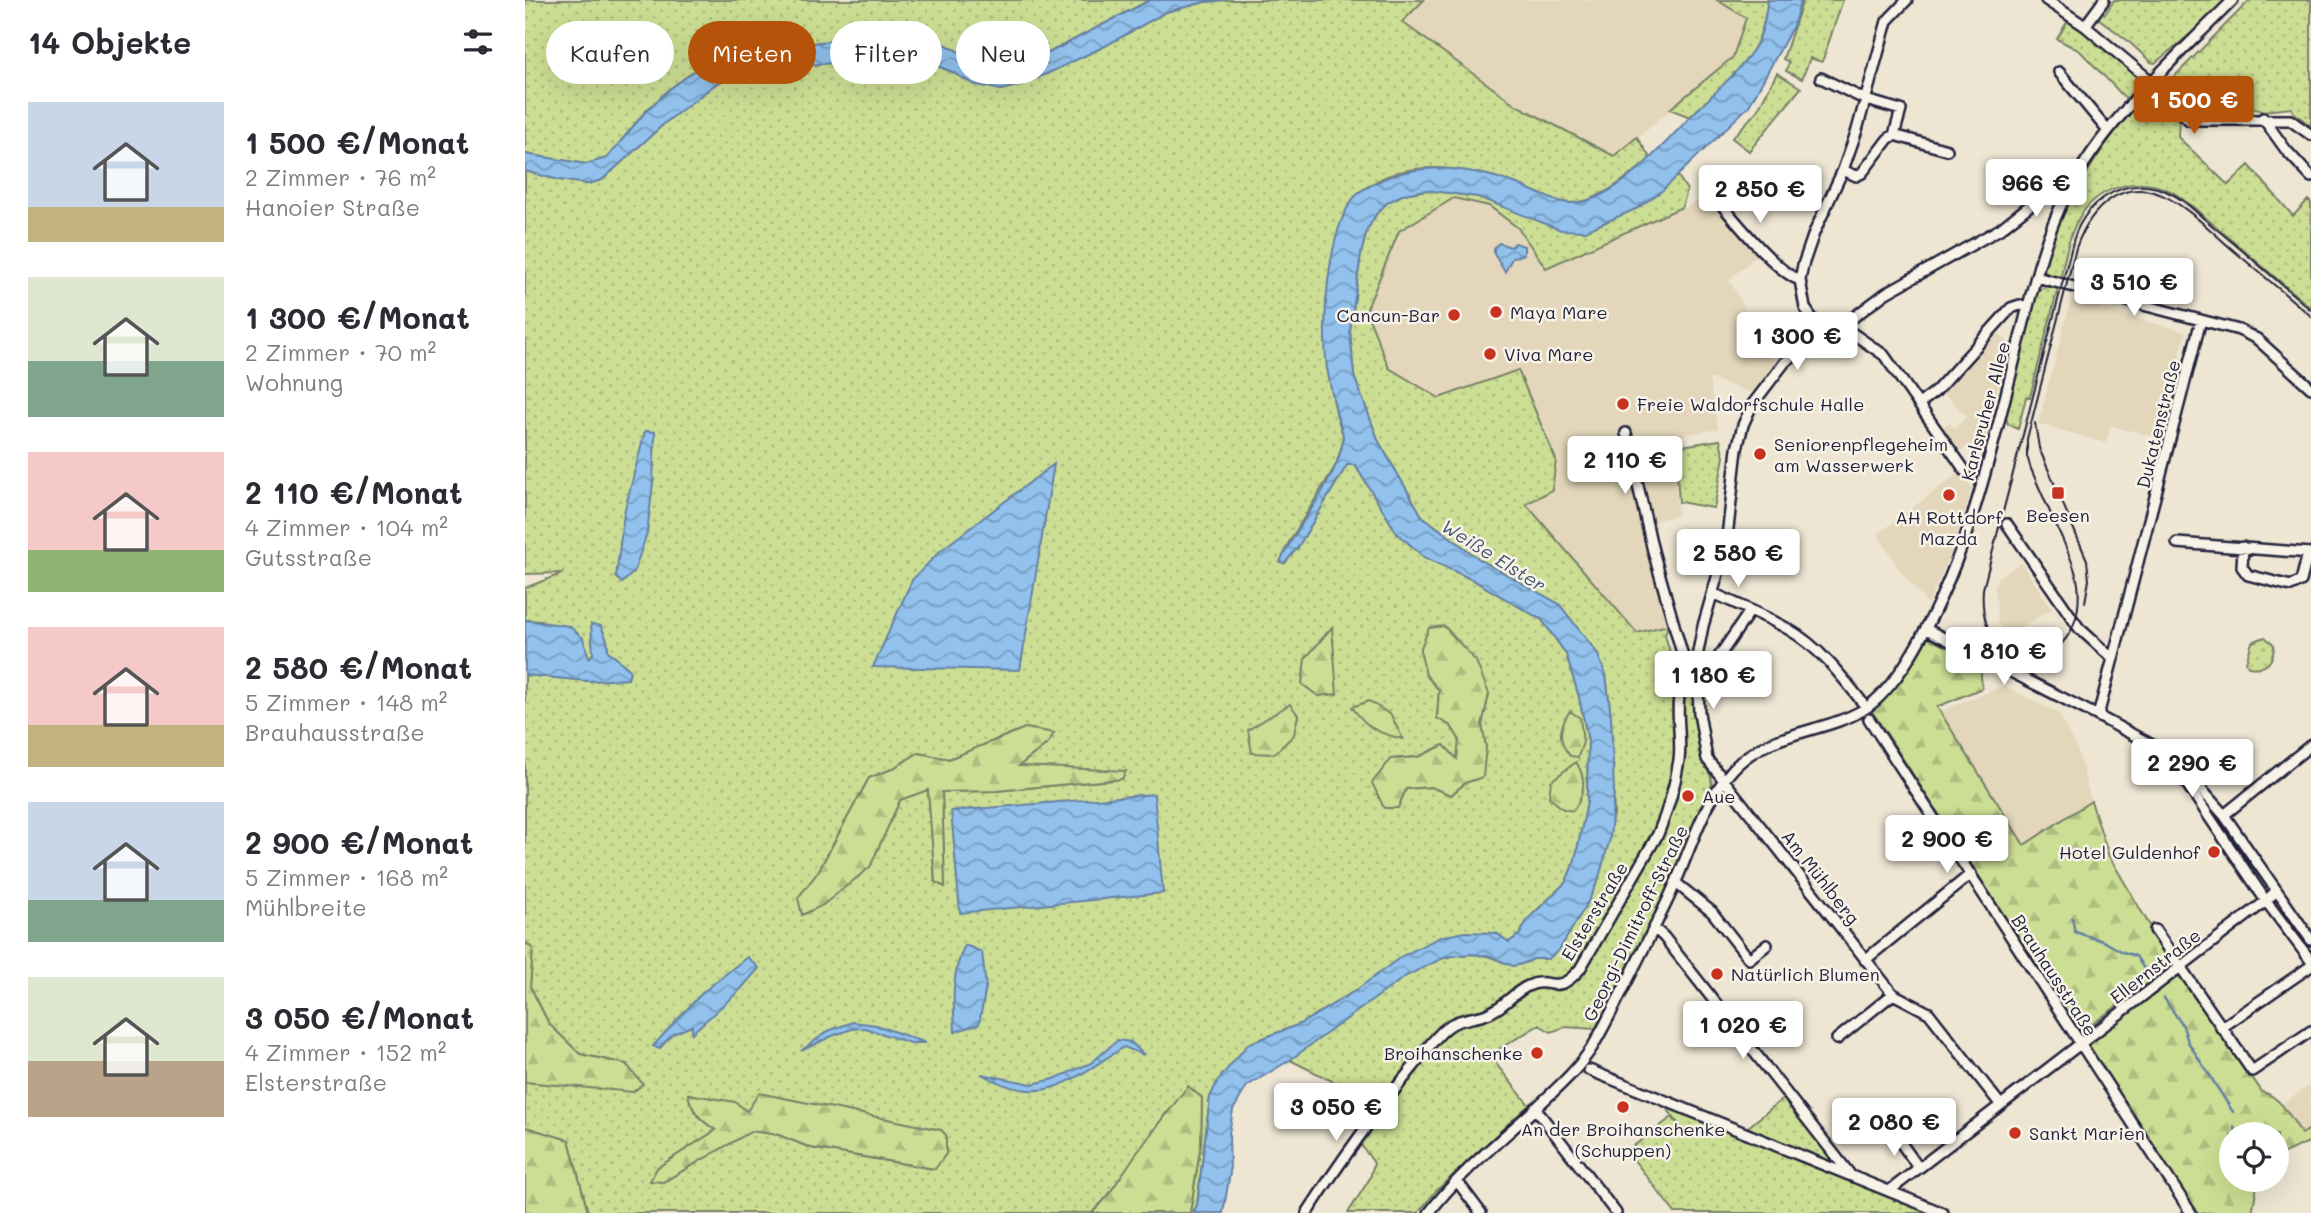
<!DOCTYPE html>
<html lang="de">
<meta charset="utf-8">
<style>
:root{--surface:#fff;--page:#f2f2f3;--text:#2b2b33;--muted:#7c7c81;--accent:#b45309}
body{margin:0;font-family:Mali,sans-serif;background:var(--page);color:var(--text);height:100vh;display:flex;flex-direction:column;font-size:26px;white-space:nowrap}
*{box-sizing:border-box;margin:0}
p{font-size:23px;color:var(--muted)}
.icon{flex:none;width:38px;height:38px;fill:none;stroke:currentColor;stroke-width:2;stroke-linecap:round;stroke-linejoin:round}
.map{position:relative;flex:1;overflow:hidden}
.sheet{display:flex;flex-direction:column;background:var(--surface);width:525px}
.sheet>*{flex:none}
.banner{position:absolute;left:21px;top:21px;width:665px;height:63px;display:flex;gap:14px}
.buttons{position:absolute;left:1694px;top:1122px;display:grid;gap:14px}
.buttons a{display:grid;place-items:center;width:70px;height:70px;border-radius:50%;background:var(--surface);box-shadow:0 7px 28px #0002;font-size:35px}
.price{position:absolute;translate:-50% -60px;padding:0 16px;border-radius:7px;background:#fff;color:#222;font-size:23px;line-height:46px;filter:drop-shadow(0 2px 4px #0008)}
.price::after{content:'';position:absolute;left:50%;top:42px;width:21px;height:16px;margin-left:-10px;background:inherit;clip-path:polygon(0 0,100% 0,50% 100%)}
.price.on{background:var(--accent);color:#fff}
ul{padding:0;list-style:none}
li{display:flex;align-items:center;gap:21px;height:175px;padding:0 28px}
li span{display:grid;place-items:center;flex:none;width:196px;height:140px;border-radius:0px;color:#555}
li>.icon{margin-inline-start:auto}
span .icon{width:84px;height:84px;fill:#fffc;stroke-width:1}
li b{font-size:30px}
h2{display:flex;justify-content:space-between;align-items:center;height:84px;padding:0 28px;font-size:30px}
.tag{padding:0 24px;border-radius:32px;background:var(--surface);box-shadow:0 7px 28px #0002;font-size:24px;line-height:63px}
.tag.on{background:var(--accent);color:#fff}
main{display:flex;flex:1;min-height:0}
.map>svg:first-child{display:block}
.built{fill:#e3d6ba}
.green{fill:url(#green-dots);stroke:#778067;stroke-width:2;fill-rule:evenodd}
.forest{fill:url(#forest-firs);stroke:#778067;stroke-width:2}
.water{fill:url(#water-waves);stroke:#6581a5;stroke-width:2}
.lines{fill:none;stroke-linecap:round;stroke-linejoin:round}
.stream{stroke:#6581a5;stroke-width:2.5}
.minor-casing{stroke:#22223b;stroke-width:14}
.minor{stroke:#f7f3e8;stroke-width:9}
.tram{stroke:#22223b;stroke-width:2}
.poi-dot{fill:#c8321e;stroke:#f7f3e8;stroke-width:2.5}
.labels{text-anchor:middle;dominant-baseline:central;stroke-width:5;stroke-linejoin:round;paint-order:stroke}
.poi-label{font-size:18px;fill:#22223b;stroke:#f7f3e8;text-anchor:start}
.street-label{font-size:18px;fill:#22223b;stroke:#f7f3e8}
.water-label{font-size:19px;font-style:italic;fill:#435270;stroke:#f7f3e8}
</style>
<main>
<section class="sheet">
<h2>14 Objekte<svg class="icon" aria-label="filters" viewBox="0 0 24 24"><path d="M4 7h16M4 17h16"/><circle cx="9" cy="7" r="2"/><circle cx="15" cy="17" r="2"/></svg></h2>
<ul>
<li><span style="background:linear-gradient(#c9d6e8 75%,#c2b280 0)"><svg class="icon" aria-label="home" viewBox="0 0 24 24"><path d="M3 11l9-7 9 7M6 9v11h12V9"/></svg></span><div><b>1 500 €/Monat</b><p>2 Zimmer · 76 m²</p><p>Hanoier Straße</p></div></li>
<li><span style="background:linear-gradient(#dfe7d0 60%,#7fa58c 0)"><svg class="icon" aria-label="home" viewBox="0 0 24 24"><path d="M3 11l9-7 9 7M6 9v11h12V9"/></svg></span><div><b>1 300 €/Monat</b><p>2 Zimmer · 70 m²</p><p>Wohnung</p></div></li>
<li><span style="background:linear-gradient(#f6c9c9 70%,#8fb573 0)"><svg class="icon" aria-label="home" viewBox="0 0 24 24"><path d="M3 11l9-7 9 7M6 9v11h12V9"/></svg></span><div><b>2 110 €/Monat</b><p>4 Zimmer · 104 m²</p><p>Gutsstraße</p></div></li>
<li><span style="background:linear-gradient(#f6c9c9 70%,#c2b280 0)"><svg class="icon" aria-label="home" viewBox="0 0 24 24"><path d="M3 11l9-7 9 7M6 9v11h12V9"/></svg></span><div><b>2 580 €/Monat</b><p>5 Zimmer · 148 m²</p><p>Brauhausstraße</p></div></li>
<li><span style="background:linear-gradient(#c9d6e8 70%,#7fa58c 0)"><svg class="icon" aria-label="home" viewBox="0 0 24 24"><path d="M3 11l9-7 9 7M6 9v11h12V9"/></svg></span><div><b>2 900 €/Monat</b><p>5 Zimmer · 168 m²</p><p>Mühlbreite</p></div></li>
<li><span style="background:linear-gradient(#dfe7d0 60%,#b9a48a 0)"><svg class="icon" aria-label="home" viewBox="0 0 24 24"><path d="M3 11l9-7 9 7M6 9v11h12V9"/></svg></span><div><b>3 050 €/Monat</b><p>4 Zimmer · 152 m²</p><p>Elsterstraße</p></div></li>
</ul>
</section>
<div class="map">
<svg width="1786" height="1213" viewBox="0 0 1786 1213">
<defs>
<pattern id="green-dots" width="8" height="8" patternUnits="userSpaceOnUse" patternTransform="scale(1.75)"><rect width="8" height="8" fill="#ccde93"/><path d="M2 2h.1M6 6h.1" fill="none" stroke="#afbe80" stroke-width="1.8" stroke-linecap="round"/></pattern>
<pattern id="forest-firs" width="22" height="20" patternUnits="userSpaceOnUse" patternTransform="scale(1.75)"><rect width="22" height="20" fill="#ccde93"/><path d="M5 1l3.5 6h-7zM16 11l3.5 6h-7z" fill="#afbe80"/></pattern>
<pattern id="water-waves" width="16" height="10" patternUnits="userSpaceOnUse" patternTransform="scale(1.75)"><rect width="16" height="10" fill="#91c1ec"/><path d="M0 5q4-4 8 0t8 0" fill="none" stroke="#769cc0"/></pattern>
</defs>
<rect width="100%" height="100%" fill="#eee6d3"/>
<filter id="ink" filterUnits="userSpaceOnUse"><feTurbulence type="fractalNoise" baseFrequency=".0143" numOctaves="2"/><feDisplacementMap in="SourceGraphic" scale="14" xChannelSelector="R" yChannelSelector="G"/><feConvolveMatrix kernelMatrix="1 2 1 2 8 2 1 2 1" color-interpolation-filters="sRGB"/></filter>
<g filter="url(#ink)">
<!-- built -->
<path class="built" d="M899,0H1192L1221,18L1208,57L1090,156L991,105L877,22Z
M929,198L964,206L993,228L1021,268L1181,198L1235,253L1204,280L1250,363L1227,393L1184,378L1193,429L1118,442L1106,433L1095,437L1098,448L1150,447L1153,515L1118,523L1143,625L1112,633L914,398L864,368L841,312L874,231Z
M1546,300L1573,305L1576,306V309L1661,332L1632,437L1585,426L1581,443L1513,424Z
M1471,331L1484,343L1460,437L1435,451L1418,427L1424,423L1429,428L1443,417L1418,393Z
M1436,471L1447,488L1426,553L1403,604L1376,572L1353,534Z
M1496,563L1527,609L1481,636L1473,623L1470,585L1472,578Z
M1479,686L1533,713L1553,751L1566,801L1499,846L1415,711Z
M1786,1084V1128L1777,1134L1756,1105Z"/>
<!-- green -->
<path class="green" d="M0,0H625L512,59L480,68L443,57L416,42L397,39L314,40L207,52L176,66L146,88L121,111L82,158L61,164L0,154Z
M700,0H899L877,22L991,105L1089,156L1112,137L1126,159C1106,174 1074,203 1047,203C1028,202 1009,191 992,184C954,170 898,160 860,177C851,181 841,188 833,193L802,366L812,417L819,438L811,465L763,544L756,562L760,563L773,547L822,465H830L872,533L899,557L948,580L1017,620L1041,654L1054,697L1063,740L1062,803L1050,860L1041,882L1003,919L995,934L984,942L971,933L963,934L830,991L775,1024L723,1044L685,1097L672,1205L668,1213H665L676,1143L677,1098L641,1113L582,1197L567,1213H63L44,1140L0,1127V1082L38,1085L101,1064L55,1054L24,1024L5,986L8,949L0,942V675L63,681L103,679L105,670L83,651L82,640L68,642V654L64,659L16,621L0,620V588L38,573L0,574V171L34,180L63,184L77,180L141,122L192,83L216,74L283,65L355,59L397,60L425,71L448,84L497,85L580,46L641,12L680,2ZM919,626L933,643L964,694L957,725L961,747L940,783L926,795L906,787L881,789L866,759L893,757L919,745L932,760L935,739L926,726L912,718L914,690L901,675ZM500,728L528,733L523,743L493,766L600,772L596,779L471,791L417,792L420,886L410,882L403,789L375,800L362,828L273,898L293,872L344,778L367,769L393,753L424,759ZM164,1094L222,1111L334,1115L416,1130L409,1169L286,1148L254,1135L227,1131L138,1182L132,1168L191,1130C177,1122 166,1110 164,1094Z
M1192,0H1243C1240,16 1238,33 1229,48C1215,74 1187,96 1165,117L1145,109L1208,57L1221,18Z
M1278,0H1318L1297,62L1285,58L1277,79L1261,71L1264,62L1258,59Z
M1589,0H1707L1630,63L1626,62L1602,40L1573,18L1575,11L1580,14Z
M1725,0H1786V126L1768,112L1767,108L1738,111L1698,99L1691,104L1686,99L1670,115L1643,91L1642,84Z
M1545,17L1619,74L1614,80L1613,86L1601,99L1555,51L1532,39Z
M1252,73L1276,88L1224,151L1207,138L1232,111Z
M1625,97L1632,100L1654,121L1653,137L1703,185L1724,165L1768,216L1783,200L1786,203V308L1666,205C1658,200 1651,193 1643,190C1611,176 1572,187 1554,218C1543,236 1540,259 1535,280L1527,278L1519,271C1517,237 1595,110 1625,97Z
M1153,176L1162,190L1157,207L1021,268L993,228L964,206L929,198L874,231L841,311L864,368L914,398L993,370L1031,460L1027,490L1001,504L1112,633L1143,625L1140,635L1152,677L1166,682L1175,756L1186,777L1187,784L1138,898L1070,1029L1040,1027L1026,1032L1014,1025L964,1055L1004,1105L911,1191L893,1213H823L845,1178L849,1163L836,1145L845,1132L851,1103L765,1060C808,1028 870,974 919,958C932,954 949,953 962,956C982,961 986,971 1008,959L1089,815L1086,717L1081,675L1072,653L1034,604L954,559L897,516L854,442L829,376L825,331L836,254L842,230L852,213L863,202L879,194L901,190L953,197L987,210L1060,231L1113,208Z
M1525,286L1533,288L1505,397H1501L1493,429L1483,424L1480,414L1512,293L1515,289Z
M1195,440L1199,457L1189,508L1154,502L1150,447Z
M1740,637L1749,645C1749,662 1741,670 1724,667L1721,662L1727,642Z
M1260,1097L1308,1162L1222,1128Z
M1140,1106L1267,1155L1273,1161L1405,1213H1150L1102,1151L1147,1117L1162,1135Z"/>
<!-- forest -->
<path class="forest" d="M919,626L951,661L964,694L957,725L961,747L958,777L940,783L926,795L906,787L881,789L873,808H859L847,783L866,759L893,757L919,745L932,759L934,739L926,726L912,718L914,690L901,675L895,650L904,628Z
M807,627L812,694L793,696L777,684L780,659Z
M1401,637L1455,663L1457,688L1412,707L1499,845L1566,801L1584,856L1648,965L1555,1033L1347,711C1370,689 1386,665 1401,637Z
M844,701L866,715L878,739C852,733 842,728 827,707Z
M765,704L773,715L769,735L749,754L727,753L723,730Z
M1045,711L1055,718L1058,742L1053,757L1045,756C1032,740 1034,727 1045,711Z
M500,728L529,733L523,743L494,766L601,771L597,779L471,791L417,792L420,887L410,882L403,790L375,800L345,867L298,905L277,915L273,898L293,872L344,778L367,769L393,753L424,759Z
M1051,762C1062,779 1060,794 1048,811L1038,809L1024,797L1026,781Z
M0,942L8,949L5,986L24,1024L55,1054L101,1064L118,1084L108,1092L0,1082Z
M1658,973L1737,1092C1756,1096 1767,1120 1777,1134L1786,1128V1141L1752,1156V1134H1706V1180H1733L1727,1213H1672L1562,1044Z
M663,1086L677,1098L676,1143L665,1213H567L582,1197L611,1154Z
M234,1093L416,1130L421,1135V1154L410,1169L286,1148L254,1135L227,1131L138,1182L125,1181L132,1168L191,1130C177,1122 166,1110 163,1094L210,1102L222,1111Z
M0,1127L44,1140L63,1213H0Z"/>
<!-- water -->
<path class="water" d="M625,0H700L680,2L641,12L580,46L530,70L497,85L476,90L448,84L425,71L397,60L355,59L283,65L216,74L192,83L141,122L77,180L63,184L34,180L0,171V154L61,164L82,158L121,111L146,88L176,66L207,52L314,40L397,39L416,42L443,57L480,68L512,59Z
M1243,0H1276L1268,26L1224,106L1138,190L1113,208L1060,231L1036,230L953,197L901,190L879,194L863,202L852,213L842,230L836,254L825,331L829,376L854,442L897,516L954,559L1034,604L1072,653L1081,675L1086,717L1089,791L1085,839L1073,881L1062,904L1034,950L1023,959H1008L997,964L988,966L964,956L946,954L920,957L881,976L765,1060L722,1086L708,1110L704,1133L705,1173L698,1213H668L672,1205L685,1097L693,1080L723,1044L775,1024L830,991L877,956L915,937L940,932L971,933L984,942L995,934L1003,919L1041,882L1050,860L1062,803L1063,740L1054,697L1041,654L1017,620L948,580L899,557L872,533L830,465H822L773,547L760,563L755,562C772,524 813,480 818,440C819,432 814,423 812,415C808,400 805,384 802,368C796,326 802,226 832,194C835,191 841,188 845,186C889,160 943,167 989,183C1007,189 1029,204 1049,203C1092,200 1138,145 1166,116C1187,95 1211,75 1228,50C1238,36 1240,17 1243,0Z
M974,243L986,247L990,243L999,246V254L987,258L980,272L969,254V248Z
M120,431L130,432L128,483L122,533L109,572L97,583L91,577L99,513Z
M529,464L495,670L348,667L387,580L415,551Z
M0,620L44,626L58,638L64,658L68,654L66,624L76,626L82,640L83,651L105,670L103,679L63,681L0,675Z
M629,794L638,893L435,913L426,811Z
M440,945L457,952L461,987L454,1024L430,1032C428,1002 426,973 440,945Z
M222,957L234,968L216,989L167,1033V1026L148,1034L134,1049L128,1046L177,993Z
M328,1022L351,1025L401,1043H385L340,1028L327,1029L307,1036L276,1051L303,1031Z
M593,1040L606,1042L619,1055L599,1047C545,1080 520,1110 456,1074L507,1084L529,1079L566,1063Z"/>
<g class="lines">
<!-- stream -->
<path class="stream" d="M1547,918L1550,932L1578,941L1598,952L1611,956L1621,972
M1639,998L1658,1026L1663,1042L1708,1112
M1709,1127L1712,1134"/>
<defs>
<path id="minor" d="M1521,0L1560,26L1627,82
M1560,26L1579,0
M1534,72L1582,130
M1296,78L1341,100L1376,110L1369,135L1363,139L1337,173L1331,176L1318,170
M1626,83L1664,120H1765L1786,135
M1738,118L1761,150L1786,177
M1369,135L1422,150
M1183,188C1200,209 1252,274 1275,280
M1511,277L1714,330L1732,339L1786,388
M1317,326L1359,355L1441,472
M1297,333L1280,308L1275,280L1278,265L1289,233L1318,170L1332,130L1362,21L1382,0
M1394,404L1411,391L1486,308L1495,305L1503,307
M1101,433L1128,551L1163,674
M1482,524L1554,628L1588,659
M1652,543L1786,553
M1718,547L1717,567L1723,575L1766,586L1776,581L1783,553
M1188,593C1213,605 1239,615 1263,629C1293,646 1316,675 1337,702
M1401,629L1573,716L1627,745L1653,763L1699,815L1786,940
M1573,716L1676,320
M1344,719L1666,1213
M1655,769L1660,781L1741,901L1786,961
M1699,815L1786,745
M1151,883L1187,912L1224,959L1242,945
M1129,928L1139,937L1324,1173
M1630,930L1727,1071L1786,1031
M1340,960L1446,874
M1696,1028L1786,966
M1312,1039L1368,994
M1064,1070L1418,1213
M1475,1104L1404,1013L1368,994L1182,759L1174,713L1172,657L1178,626L1201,546L1212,449L1218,425L1227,405L1260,362L1297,333L1317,326L1361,293L1475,229L1523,191L1542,193
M1010,1108L1091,1213
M1369,1133L1393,1167
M932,1181L956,1213
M1364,1191L1741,901L1751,891
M782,1213C815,1162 850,1113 889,1066C899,1053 910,1036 924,1026C935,1018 947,1019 959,1015C977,1010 987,993 1003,986C1026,975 1030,998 1055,969L1133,834C1143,810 1150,786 1154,760C1158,734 1145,696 1163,674H1182L1225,611
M904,1213C934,1173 975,1141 1012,1107C1032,1088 1053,1070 1068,1046C1082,1022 1094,997 1107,972C1121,943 1137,914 1150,884C1167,845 1179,801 1208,769C1243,731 1296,734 1338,710C1357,698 1371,679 1383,660C1442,564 1466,454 1493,346C1506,296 1517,242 1541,195C1581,118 1648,61 1708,0"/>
</defs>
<!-- minor casing -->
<use href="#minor" class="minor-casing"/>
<!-- minor -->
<use href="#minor" class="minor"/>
<!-- tram -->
<path class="tram" d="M1786,310C1752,281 1719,251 1684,223C1672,213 1661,201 1647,194C1606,173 1563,196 1549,238L1458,589C1451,684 1563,678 1553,584C1551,568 1543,553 1537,538C1526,515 1516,492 1506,469L1502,456V439L1551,248C1566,206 1600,174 1645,199C1668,212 1688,233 1708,250C1734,272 1760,294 1786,316
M1510,423L1514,448L1562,560L1564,580L1560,602"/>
</g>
</g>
<!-- markers -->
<g class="poi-dot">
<circle cx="971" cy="312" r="7"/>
<circle cx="929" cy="315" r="7"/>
<circle cx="965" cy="354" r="7"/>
<circle cx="1098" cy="404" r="7"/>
<circle cx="1235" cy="454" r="7"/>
<rect x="1526" y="486" width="14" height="14" rx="3.5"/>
<circle cx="1424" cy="495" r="7"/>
<circle cx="1163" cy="796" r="7"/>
<circle cx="1689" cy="852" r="7"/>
<circle cx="1192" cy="974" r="7"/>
<circle cx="1012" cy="1053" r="7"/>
<circle cx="1098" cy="1107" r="7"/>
<circle cx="1490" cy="1133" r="7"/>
</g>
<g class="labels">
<!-- poi labels -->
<g class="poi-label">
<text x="985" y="312">Maya Mare</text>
<text x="915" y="315" text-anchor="end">Cancun-Bar</text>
<text x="979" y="354">Viva Mare</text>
<text x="1112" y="404">Freie Waldorfschule Halle</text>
<text x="1249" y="444">Seniorenpflegeheim<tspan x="1249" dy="21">am Wasserwerk</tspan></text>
<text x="1533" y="515" text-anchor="middle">Beesen</text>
<text x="1424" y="517" text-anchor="middle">AH Rottdorf<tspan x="1424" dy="21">Mazda</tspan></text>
<text x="1177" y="796">Aue</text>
<text x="1675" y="852" text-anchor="end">Hotel Guldenhof</text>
<text x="1206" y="974">Natürlich Blumen</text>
<text x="998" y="1053" text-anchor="end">Broihanschenke</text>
<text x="1098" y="1129" text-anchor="middle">An der Broihanschenke<tspan x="1098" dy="21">(Schuppen)</tspan></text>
<text x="1504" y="1133">Sankt Marien</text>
</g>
<!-- street labels -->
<g class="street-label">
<text transform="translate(1460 411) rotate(-75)">Karlsruher Allee</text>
<text transform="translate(1633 424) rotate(-76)">Dukatenstraße</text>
<text transform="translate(1296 877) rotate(52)">Am Mühlberg</text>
<text transform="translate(1069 911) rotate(-59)">Elsterstraße</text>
<text transform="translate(1110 923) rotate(-64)">Georgi-Dimitroff-Straße</text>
<text transform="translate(1630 966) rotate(-38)">Ellernstraße</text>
<text transform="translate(1530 975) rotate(57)">Brauhausstraße</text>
</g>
<!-- water labels -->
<g class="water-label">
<text transform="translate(969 555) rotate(32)">Weiße Elster</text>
</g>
</g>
</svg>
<div class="buttons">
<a><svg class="icon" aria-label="locate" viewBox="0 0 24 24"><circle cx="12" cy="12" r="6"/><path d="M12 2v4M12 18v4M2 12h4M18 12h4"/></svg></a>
</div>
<b class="price on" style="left:1669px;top:136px">1 500 €</b>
<b class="price" style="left:1511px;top:219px">966 €</b>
<b class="price" style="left:1235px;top:225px">2 850 €</b>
<b class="price" style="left:1609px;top:318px">3 510 €</b>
<b class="price" style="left:1272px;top:372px">1 300 €</b>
<b class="price" style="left:1100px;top:496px">2 110 €</b>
<b class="price" style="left:1213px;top:589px">2 580 €</b>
<b class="price" style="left:1479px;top:687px">1 810 €</b>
<b class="price" style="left:1188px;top:711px">1 180 €</b>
<b class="price" style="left:1667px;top:799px">2 290 €</b>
<b class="price" style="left:1422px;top:875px">2 900 €</b>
<b class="price" style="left:1218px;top:1061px">1 020 €</b>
<b class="price" style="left:811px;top:1143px">3 050 €</b>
<b class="price" style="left:1369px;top:1158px">2 080 €</b>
<div class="banner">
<a class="tag">Kaufen</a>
<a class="tag on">Mieten</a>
<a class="tag">Filter</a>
<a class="tag">Neu</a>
</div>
</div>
</main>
